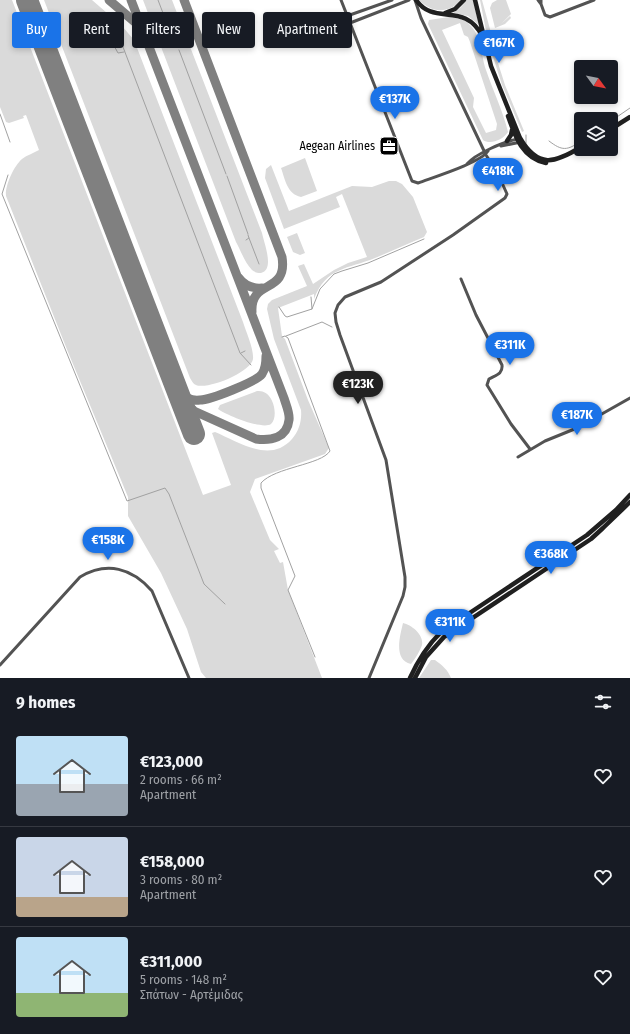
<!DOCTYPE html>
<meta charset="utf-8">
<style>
:root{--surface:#171b24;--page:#242831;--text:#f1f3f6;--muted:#9ea1a6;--line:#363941;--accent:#1a73e8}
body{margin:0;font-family:"Fira Sans Condensed",sans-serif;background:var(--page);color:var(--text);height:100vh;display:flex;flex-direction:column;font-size:15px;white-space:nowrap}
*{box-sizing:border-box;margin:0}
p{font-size:13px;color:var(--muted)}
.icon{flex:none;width:22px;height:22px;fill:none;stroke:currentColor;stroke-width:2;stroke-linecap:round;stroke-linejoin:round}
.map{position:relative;height:678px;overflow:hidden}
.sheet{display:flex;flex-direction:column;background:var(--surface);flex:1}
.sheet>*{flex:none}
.banner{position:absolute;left:12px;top:12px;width:400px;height:36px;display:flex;gap:8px}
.needle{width:26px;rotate:122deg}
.controls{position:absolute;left:574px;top:60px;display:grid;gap:8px}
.controls a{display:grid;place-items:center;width:44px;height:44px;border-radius:4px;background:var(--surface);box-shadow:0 2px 6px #0003;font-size:20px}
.price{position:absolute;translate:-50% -34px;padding:0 9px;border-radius:14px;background:var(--accent);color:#fff;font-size:13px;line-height:26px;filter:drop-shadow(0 1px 2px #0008)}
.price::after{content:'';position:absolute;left:50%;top:24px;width:12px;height:9px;margin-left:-6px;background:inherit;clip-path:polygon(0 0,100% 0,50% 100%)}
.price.active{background:#222;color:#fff}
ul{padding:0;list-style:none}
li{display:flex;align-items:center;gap:12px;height:100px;padding:0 16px}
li+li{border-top:1px solid var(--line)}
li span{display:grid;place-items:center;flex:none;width:112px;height:80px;border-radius:4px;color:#555}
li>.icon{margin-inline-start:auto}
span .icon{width:48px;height:48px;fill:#fffc;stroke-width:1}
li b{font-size:17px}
h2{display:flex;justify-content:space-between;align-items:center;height:48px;padding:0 16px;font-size:17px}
.chip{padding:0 14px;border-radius:4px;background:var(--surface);box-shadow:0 2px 6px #0003;font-size:14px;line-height:36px}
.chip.active{background:var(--accent);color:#fff}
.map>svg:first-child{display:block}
.green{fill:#dadada;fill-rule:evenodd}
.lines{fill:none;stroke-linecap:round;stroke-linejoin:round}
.stream{stroke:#a1a1a1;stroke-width:1}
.taxiway{stroke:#808080;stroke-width:9}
.runway{stroke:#808080;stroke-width:22}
.street{stroke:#535353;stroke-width:3}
.secondary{stroke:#202020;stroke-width:4.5}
.labels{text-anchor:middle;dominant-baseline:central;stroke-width:3;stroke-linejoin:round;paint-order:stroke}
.poi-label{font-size:12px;fill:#000;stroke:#fff;text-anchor:end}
</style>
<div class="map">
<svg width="630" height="678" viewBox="0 0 630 678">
<rect width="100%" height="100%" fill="#fff"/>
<!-- green -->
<path class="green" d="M0,0H12L203,495L231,485L212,433L215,432C239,442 270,464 292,439C299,431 302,421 301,410L274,339L267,309L268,304L272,300L307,286L298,266L304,264L313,284L334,270L348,263L367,257L342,194L336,197L340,207L284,229L265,178L266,169L271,165L289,211L352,186L372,187L389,181H396L402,184L413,197L427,232L424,237C407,244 392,251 375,258C348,269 326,267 314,299V294L278,308L282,336L285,339L308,400L329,448L325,454L255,479L250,492L270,540L279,549L274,551L280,563L283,562L288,590L322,678H206L201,672L187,629L161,573L128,516V497L68,352L6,196C5,185 14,166 22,159C27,155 34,153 39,150L26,115L23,116L24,118L9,123L6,122L0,107Z
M44,0H92L122,26L134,40L243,322C246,332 254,349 253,359C251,372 208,390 196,385C193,384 192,381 190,378Z
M143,0H172L262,233C264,243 275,270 261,273C257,273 254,272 252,270C245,263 241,251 236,242Z
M419,0H461C449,14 431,13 419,0Z
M467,0H473L479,25L468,16L453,13L460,8Z
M480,0H482L493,40L491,41L505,85L524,131L522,132L502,85L488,41Z
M497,0H506L511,14L501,24L510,16L511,18L505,24L495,28L490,8L492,3Z
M449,17C458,18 465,19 471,26C482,38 481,56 486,70C493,91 503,111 508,132C503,140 490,145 483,140L428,24L429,20ZM460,23L464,35L468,37L470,42L497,124L496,130L486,133L473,107L474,98L442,30Z
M305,158L317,191L301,197C287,194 285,179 281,168Z
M297,233L305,253L300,255L293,252L287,237Z
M257,391C274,389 279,417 271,424C262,430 226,415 218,409L220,405Z
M403,623C412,625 424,635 422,645C421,649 414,661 411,664C393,660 400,636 403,623Z
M431,660H435C442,665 448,670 451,678H419Z"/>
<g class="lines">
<!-- stream -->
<path class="stream" d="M158,0L176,47
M101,22L118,53L124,52
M123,47L240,353L251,365
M179,50L226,174
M0,114L10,142
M611,121L630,108
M526,135V143
M549,141C562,151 567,151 581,141
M8,175L2,194L127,501L165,488L169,494L204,584L225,604
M227,176L248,234
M249,238L259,264
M246,240L249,238L248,235
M279,307L285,316L287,317L312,309L311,297
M312,309L320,289L334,274L342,271L368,263L424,239
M286,336L322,322L332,327
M282,337L285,336L288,338L330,451C321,465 275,467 261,483V488L295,576L288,590L315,657
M241,353L245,351"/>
<!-- taxiway -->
<path class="taxiway" d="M109,0L136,23L140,28
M131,0L284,398C286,405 290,413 289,420C287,438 271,441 256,439L194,411L185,402L177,388
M184,0L282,257C288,295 250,278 252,312
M238,277C244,285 252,289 262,288
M180,392C185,398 192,401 200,400C210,400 256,382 262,374C266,368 266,362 266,356"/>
<!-- runway -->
<path class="runway" d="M27,0L194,434"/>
<!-- street -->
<path class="street" d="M341,0L412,181L418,183C434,177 480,163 488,151
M538,0L541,4V0
M541,4L545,15L550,17L594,0
M347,16L392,0
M350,23L409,0
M501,146L521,142
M467,164C475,154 505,141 518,139
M461,279L476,315L502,365C503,374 496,375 489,379L487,385L511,424L530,449
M518,457L545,441L577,428L630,398
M0,665L80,577C107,561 132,568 152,591L189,678
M369,678L403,596L405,587V577L386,460L340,335L336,322L335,313L338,305L345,297L381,282L453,235L505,198L507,194L498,174L486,155L421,18L415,0"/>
<!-- secondary -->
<path class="secondary" d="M416,0C435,27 464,0 483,37
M475,0L491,66L520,138C538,169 555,163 581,147
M445,13L455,9L464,0
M508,116C515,136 522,158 546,163
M611,129L630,117
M507,141L511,135L512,130
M410,678C418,660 427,646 441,632L587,535L616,510L630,495
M415,678L426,657L444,637L591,539L603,528L630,502"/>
</g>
<!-- icons -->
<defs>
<symbol id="office-square" viewBox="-11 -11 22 22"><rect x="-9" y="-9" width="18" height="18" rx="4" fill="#000" stroke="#fff"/><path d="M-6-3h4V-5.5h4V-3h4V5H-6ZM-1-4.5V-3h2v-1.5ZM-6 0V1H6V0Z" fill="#fff"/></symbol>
</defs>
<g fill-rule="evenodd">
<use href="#office-square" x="378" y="135" width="22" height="22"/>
</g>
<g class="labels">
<!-- poi labels -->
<g class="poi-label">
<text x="375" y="146">Aegean Airlines</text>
</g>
</g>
</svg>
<div class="controls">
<a><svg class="needle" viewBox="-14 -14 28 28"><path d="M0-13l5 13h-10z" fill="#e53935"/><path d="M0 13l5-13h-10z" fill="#9ea1a6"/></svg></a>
<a><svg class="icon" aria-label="layers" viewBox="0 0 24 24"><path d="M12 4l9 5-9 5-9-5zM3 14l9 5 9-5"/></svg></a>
</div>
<b class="price" style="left:499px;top:64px">€167K</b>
<b class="price" style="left:395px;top:120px">€137K</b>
<b class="price" style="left:498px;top:192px">€418K</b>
<b class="price" style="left:510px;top:366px">€311K</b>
<b class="price active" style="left:358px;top:405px">€123K</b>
<b class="price" style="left:577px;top:436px">€187K</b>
<b class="price" style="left:108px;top:561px">€158K</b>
<b class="price" style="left:551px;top:575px">€368K</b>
<b class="price" style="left:450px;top:643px">€311K</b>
<div class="banner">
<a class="chip active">Buy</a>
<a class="chip">Rent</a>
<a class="chip">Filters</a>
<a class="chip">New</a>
<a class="chip">Apartment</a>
</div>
</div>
<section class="sheet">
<h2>9 homes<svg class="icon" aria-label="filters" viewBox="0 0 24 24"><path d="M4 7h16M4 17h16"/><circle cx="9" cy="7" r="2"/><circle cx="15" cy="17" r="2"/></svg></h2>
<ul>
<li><span style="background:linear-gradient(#bfe0f5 60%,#9aa5b1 0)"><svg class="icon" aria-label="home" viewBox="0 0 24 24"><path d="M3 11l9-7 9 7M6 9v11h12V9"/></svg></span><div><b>€123,000</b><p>2 rooms · 66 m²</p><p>Apartment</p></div><svg class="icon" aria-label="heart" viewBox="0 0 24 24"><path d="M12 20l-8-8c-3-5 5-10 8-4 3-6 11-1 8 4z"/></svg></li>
<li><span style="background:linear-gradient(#c9d6e8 75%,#b9a48a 0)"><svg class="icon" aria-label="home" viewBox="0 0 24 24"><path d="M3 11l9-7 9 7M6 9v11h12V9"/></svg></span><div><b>€158,000</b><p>3 rooms · 80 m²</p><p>Apartment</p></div><svg class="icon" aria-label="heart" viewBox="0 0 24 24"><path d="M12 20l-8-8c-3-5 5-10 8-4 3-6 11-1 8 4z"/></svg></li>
<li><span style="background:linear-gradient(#bfe0f5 70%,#8fb573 0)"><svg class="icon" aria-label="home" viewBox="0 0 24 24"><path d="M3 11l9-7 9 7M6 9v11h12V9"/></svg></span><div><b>€311,000</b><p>5 rooms · 148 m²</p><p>Σπάτων - Αρτέμιδας</p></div><svg class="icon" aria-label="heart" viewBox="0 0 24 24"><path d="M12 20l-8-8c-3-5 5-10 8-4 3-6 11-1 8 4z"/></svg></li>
</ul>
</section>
